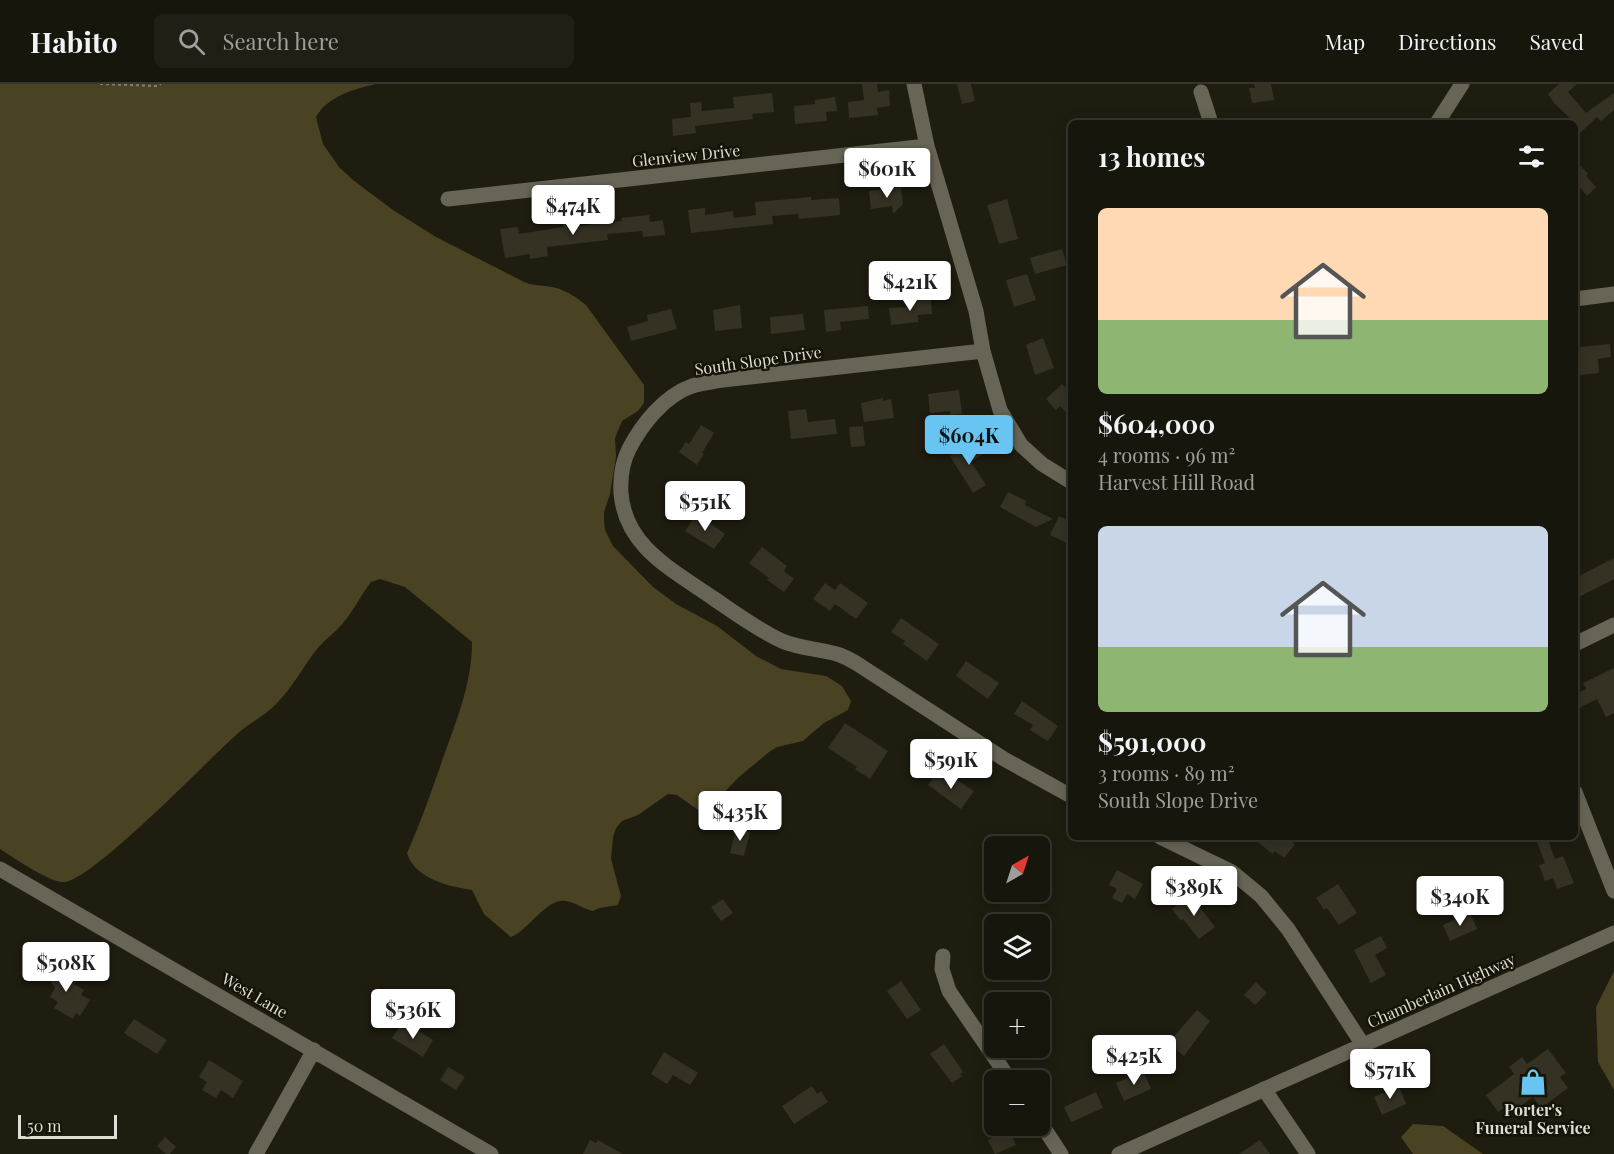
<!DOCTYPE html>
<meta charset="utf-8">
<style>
:root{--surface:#17160c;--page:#201f15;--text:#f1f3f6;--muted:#9e9f9d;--line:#36352d;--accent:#68c4f0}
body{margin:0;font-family:"Playfair Display",serif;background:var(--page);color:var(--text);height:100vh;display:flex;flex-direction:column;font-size:22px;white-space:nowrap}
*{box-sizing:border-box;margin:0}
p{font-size:20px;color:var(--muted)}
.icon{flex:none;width:33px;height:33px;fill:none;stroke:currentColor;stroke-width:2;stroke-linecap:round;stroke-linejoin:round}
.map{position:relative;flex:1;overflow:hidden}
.side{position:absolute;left:1068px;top:36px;width:510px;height:720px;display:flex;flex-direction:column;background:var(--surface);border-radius:9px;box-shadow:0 3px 15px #0003,0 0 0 2px var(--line)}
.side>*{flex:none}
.needle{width:39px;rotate:39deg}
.fabs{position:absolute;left:984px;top:752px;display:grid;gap:12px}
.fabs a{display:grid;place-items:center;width:66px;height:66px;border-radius:9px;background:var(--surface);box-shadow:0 3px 15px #0003,0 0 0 2px var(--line);font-size:30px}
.scale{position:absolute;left:18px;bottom:15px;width:99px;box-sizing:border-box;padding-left:6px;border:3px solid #dedcd4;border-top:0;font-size:16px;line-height:21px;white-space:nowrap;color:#dedcd4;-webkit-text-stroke:4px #161407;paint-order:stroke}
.price{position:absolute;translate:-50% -51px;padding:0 14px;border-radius:6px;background:#fff;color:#222;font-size:20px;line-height:39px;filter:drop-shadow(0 2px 3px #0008)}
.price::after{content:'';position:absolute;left:50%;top:36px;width:18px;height:14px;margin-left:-9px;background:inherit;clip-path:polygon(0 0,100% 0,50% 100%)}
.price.current{background:var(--accent);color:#111}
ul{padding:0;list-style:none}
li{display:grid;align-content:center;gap:12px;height:318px;padding:0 30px}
li span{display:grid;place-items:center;height:186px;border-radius:9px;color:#555}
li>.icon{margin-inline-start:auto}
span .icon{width:108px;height:108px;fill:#fffc;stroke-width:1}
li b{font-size:26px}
h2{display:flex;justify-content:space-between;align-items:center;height:72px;padding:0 30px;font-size:26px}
header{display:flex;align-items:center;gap:36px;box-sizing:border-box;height:84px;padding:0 30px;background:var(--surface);border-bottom:2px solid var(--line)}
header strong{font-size:28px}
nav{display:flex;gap:33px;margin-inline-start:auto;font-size:21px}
.search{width:420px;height:54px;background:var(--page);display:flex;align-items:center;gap:15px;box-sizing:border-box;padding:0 21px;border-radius:9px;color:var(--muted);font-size:22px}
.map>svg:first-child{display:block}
.green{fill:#494323}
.building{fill:#353224}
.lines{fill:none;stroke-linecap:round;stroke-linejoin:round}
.path{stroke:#828076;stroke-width:2;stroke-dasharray:3 3;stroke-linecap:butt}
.minor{stroke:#686556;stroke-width:15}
.secondary{stroke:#686556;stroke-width:15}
.labels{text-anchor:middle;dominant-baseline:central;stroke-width:5;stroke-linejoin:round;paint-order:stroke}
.street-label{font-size:16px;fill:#dedcd4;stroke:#161407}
.poi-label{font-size:16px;font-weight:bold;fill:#dedcd4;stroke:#161407}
</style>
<header>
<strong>Habito</strong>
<div class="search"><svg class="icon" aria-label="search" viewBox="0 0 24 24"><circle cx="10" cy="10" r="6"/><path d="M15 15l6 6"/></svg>Search here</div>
<nav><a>Map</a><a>Directions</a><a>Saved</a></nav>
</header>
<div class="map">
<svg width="1614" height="1070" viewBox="0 0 1614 1070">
<rect width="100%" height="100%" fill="#1f1d10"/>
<!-- green -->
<path class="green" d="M0,0H376C354,5 328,12 316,33L323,60L339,83L353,96L393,126L436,153L524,198C533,202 542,201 552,203C564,205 576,213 586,221L644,301V319L638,327L622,337L615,354L616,373L610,410L604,428V438L605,446L613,462L653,503L676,520L717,542L756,572L781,585L826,592L842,602L851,617L848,626L824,639L803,657L777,663L769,668L739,693L708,725L698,726L677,711L668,710L638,731L622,737L616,744L613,753L611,775L621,812L618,821C609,823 601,822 593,827C583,825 575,818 566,817C546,814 528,847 511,853L484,830L472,806C448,802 415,795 407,769C421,738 432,706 443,674C457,635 472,599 472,558L405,503L380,495L371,498C361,511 354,526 343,539C335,549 325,555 317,565C303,583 293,603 276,620C265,632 249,639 237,650C209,675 92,797 64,798C50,799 13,773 0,765Z
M1614,887V1006L1598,978L1596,923Z
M1413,1040L1443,1042L1483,1070H1413L1401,1053Z"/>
<!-- building -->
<path class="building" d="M862,0H877L878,8L889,6L890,22L877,24L878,31L849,34L848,18L864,16Z
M957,0H971L975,17L962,20Z
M1254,0H1271L1274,16L1252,19L1249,4H1255Z
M1559,0H1577L1568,8L1586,29L1614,9V26L1601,37L1597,33L1575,54V39L1554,19L1548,10Z
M772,9L774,28L752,30L753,35L695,42L696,49L673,52L672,35L691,33L690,19L701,18L702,27L734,24L733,13Z
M835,13L837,27L826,28L827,37L795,40L794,22L815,20V16Z
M1575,76L1588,90L1586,92L1596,103L1587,112L1577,100L1575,101Z
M901,103L903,120L893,130L892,122L871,125L869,107Z
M811,113V116L839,114L840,131L799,135L798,130L772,132L773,140L691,149L688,126L705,124V131L733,127L734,134L756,131L755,118Z
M1007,115L1018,155L999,160L987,121Z
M649,131L650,138L663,136L665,151L643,153L642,147L607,150L608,156L547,163L548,172L530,175V170L505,174L500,145L518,143L519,150L563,143V140L578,138L579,142L622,137L621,134Z
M1062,165L1067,181L1035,190L1030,174Z
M1027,190L1036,216L1014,223L1006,196Z
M931,215L932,230L918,231V238L891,241L889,224L908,223V217Z
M740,221L742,244L715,247L713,226Z
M868,222L869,235L840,238L841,246L826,248L824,226Z
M671,225L677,245L631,257L627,243L648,237L647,231Z
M803,230L805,246L771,250L770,233Z
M1043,254L1054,284L1035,291L1026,261Z
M1610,260L1611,273L1598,275L1599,289L1580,291L1579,283L1575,284V270H1580L1579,263Z
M1062,300L1071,309V334L1060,322L1056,326L1046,315Z
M959,306L962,330L950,331V327L930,329L928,310Z
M883,314V317L891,315L894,334L864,338L861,319Z
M806,325L808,338L835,335L837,350L791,355L788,327Z
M701,341L714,349L702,369L704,370L697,381L679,368L686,358L689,360Z
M863,342L865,362L851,363L849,343Z
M975,357L983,370L971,378L986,401L973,409L950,372Z
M1008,408L1026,417L1025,421L1053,435L1036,443L1000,423Z
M697,430L725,450L714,465L685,447Z
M1059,432L1071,438V461L1050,451Z
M762,463L787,482L784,487L794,495L784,508L767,496L769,494L749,479Z
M1614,474V495L1575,515V494Z
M825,499L835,506L840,499L868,519L856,535L835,520L830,527L813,515Z
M901,534L939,560L927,577L903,560L905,557L891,548Z
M966,577L999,599L988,615L956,592Z
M1614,584V629L1606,633L1597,615L1575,626V610L1586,605L1583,599Z
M1022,617L1058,642L1048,657L1030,646L1033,641L1014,630Z
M845,639L888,667L870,695L855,685L857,683L828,664Z
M937,688L948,696L951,692L974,707L961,725L928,701Z
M736,745L750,748L744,772L730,769Z
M1251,753H1286L1295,760L1284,774L1275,767L1273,770Z
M1535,753H1547L1555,775L1563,772L1574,799L1557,805L1553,794L1545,797L1539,781L1545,779Z
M1117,786L1143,800L1135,815L1127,810L1122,819L1112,814L1117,805L1109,801Z
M1338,800L1357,829L1339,841L1327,824L1324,826L1316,814Z
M1190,811L1215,843L1199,855L1183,835L1181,837L1172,825Z
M723,815L733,829L721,837L711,823Z
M1470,829L1477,845L1450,857L1443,841Z
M1381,852L1387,864L1375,871L1386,891L1371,899L1354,866Z
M60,880L66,895L84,906L81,911L90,916L80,932L76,929L73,935L54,924L58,918L50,913L55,904L43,886Z
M901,897L921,926L907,935L887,907Z
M1256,898L1267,909L1255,921L1244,911Z
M1197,926L1210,937L1184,972L1168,959Z
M134,935L167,956L157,970L124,949Z
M401,940L413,947L415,945L433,956L423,973L392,954Z
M944,960L963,988L960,990L962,992L952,999L930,970Z
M1548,965L1566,989L1560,993L1568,1004L1541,1024L1533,1013L1511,1029L1506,1022L1498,1028L1486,1011L1514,990L1509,983L1522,973L1527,980Z
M664,968L698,989L690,1001L673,991L667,1000L651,990Z
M209,976L243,997L233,1014L221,1006L216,1014L202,1006L207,998L199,993Z
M448,983L465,993L456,1006L440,996Z
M1143,987L1151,1005L1124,1017L1116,999Z
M812,1002L817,1010L821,1007L828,1018L794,1040L782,1022Z
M1399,1002L1406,1020L1382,1031L1374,1013Z
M1096,1008L1103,1024L1071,1038L1064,1023Z
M1009,1047L1016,1061L995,1070L988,1056Z
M165,1053L176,1063L170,1070H166L157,1062Z
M590,1056L596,1059L598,1056L623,1070H583Z
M1260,1056L1270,1070H1239Z"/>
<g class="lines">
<!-- path -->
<path class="path" d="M100,0L157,2L161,0"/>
<!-- minor -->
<path class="minor" d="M914,0L927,62L976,227L983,267L1000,326L1021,361L1042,380L1071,398
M1201,8L1211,39
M1437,39L1462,0
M448,115L927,62
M1575,215L1614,210
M983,267L723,296C713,298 702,299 692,302C664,312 642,340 629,365C622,379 620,393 621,409C625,463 673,486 713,514C735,529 758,546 782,557C801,565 821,565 840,571C845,573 851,576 856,579L1004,675L1071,712
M1575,560L1614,541
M1575,708L1614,807
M1160,753L1232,788L1261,812L1288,845L1363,961
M0,785L491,1070
M943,872L942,885L949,907L1010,996
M1264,1005L1308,1070
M1040,1038L1061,1070
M256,1070L314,966"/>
<!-- secondary -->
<path class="secondary" d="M1119,1070L1614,849"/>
</g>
<!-- icons -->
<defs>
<symbol id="shop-bare" viewBox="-9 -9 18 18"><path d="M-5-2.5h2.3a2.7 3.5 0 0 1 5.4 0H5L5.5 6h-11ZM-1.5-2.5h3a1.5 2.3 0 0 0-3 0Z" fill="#68c4f0" stroke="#161407" stroke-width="2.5" paint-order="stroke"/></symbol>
</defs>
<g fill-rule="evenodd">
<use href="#shop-bare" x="1514" y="979" width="38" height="38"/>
</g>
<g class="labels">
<!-- street labels -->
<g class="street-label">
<text transform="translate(686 71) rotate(-6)">Glenview Drive</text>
<text transform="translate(758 276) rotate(-8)">South Slope Drive</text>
<text transform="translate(1441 906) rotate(-24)">Chamberlain Highway</text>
<text transform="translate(255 911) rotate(30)">West Lane</text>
</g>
<!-- poi labels -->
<g class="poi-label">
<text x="1533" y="1025">Porter's<tspan x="1533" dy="18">Funeral Service</tspan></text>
</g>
</g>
</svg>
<div class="fabs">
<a><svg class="needle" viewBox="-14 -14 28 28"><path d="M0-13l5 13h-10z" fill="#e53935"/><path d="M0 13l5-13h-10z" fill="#9e9f9d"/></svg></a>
<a><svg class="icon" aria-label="layers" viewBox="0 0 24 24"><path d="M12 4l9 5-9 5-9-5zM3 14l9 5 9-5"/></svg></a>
<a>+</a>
<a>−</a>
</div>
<div class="scale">50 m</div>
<b class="price" style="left:887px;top:115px">$601K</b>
<b class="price" style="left:573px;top:152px">$474K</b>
<b class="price" style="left:910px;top:228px">$421K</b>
<b class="price current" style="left:969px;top:382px">$604K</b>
<b class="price" style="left:705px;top:448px">$551K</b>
<b class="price" style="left:951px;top:706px">$591K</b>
<b class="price" style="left:740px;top:758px">$435K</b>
<b class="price" style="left:1194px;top:833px">$389K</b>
<b class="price" style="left:1460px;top:843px">$340K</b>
<b class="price" style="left:66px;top:909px">$508K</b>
<b class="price" style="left:413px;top:956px">$536K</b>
<b class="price" style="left:1134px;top:1002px">$425K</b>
<b class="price" style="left:1390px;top:1016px">$571K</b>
<section class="side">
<h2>13 homes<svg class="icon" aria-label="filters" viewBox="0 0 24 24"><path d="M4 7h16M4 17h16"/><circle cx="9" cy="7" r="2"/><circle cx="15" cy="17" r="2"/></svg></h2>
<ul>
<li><span style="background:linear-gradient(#ffd9b3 60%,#8fb573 0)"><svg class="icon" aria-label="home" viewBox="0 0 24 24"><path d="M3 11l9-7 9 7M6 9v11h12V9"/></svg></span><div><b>$604,000</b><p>4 rooms · 96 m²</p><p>Harvest Hill Road</p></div></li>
<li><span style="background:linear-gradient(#c9d6e8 65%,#8fb573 0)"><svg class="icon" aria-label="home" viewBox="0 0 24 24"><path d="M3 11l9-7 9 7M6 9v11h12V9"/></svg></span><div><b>$591,000</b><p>3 rooms · 89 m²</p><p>South Slope Drive</p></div></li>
</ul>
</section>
</div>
